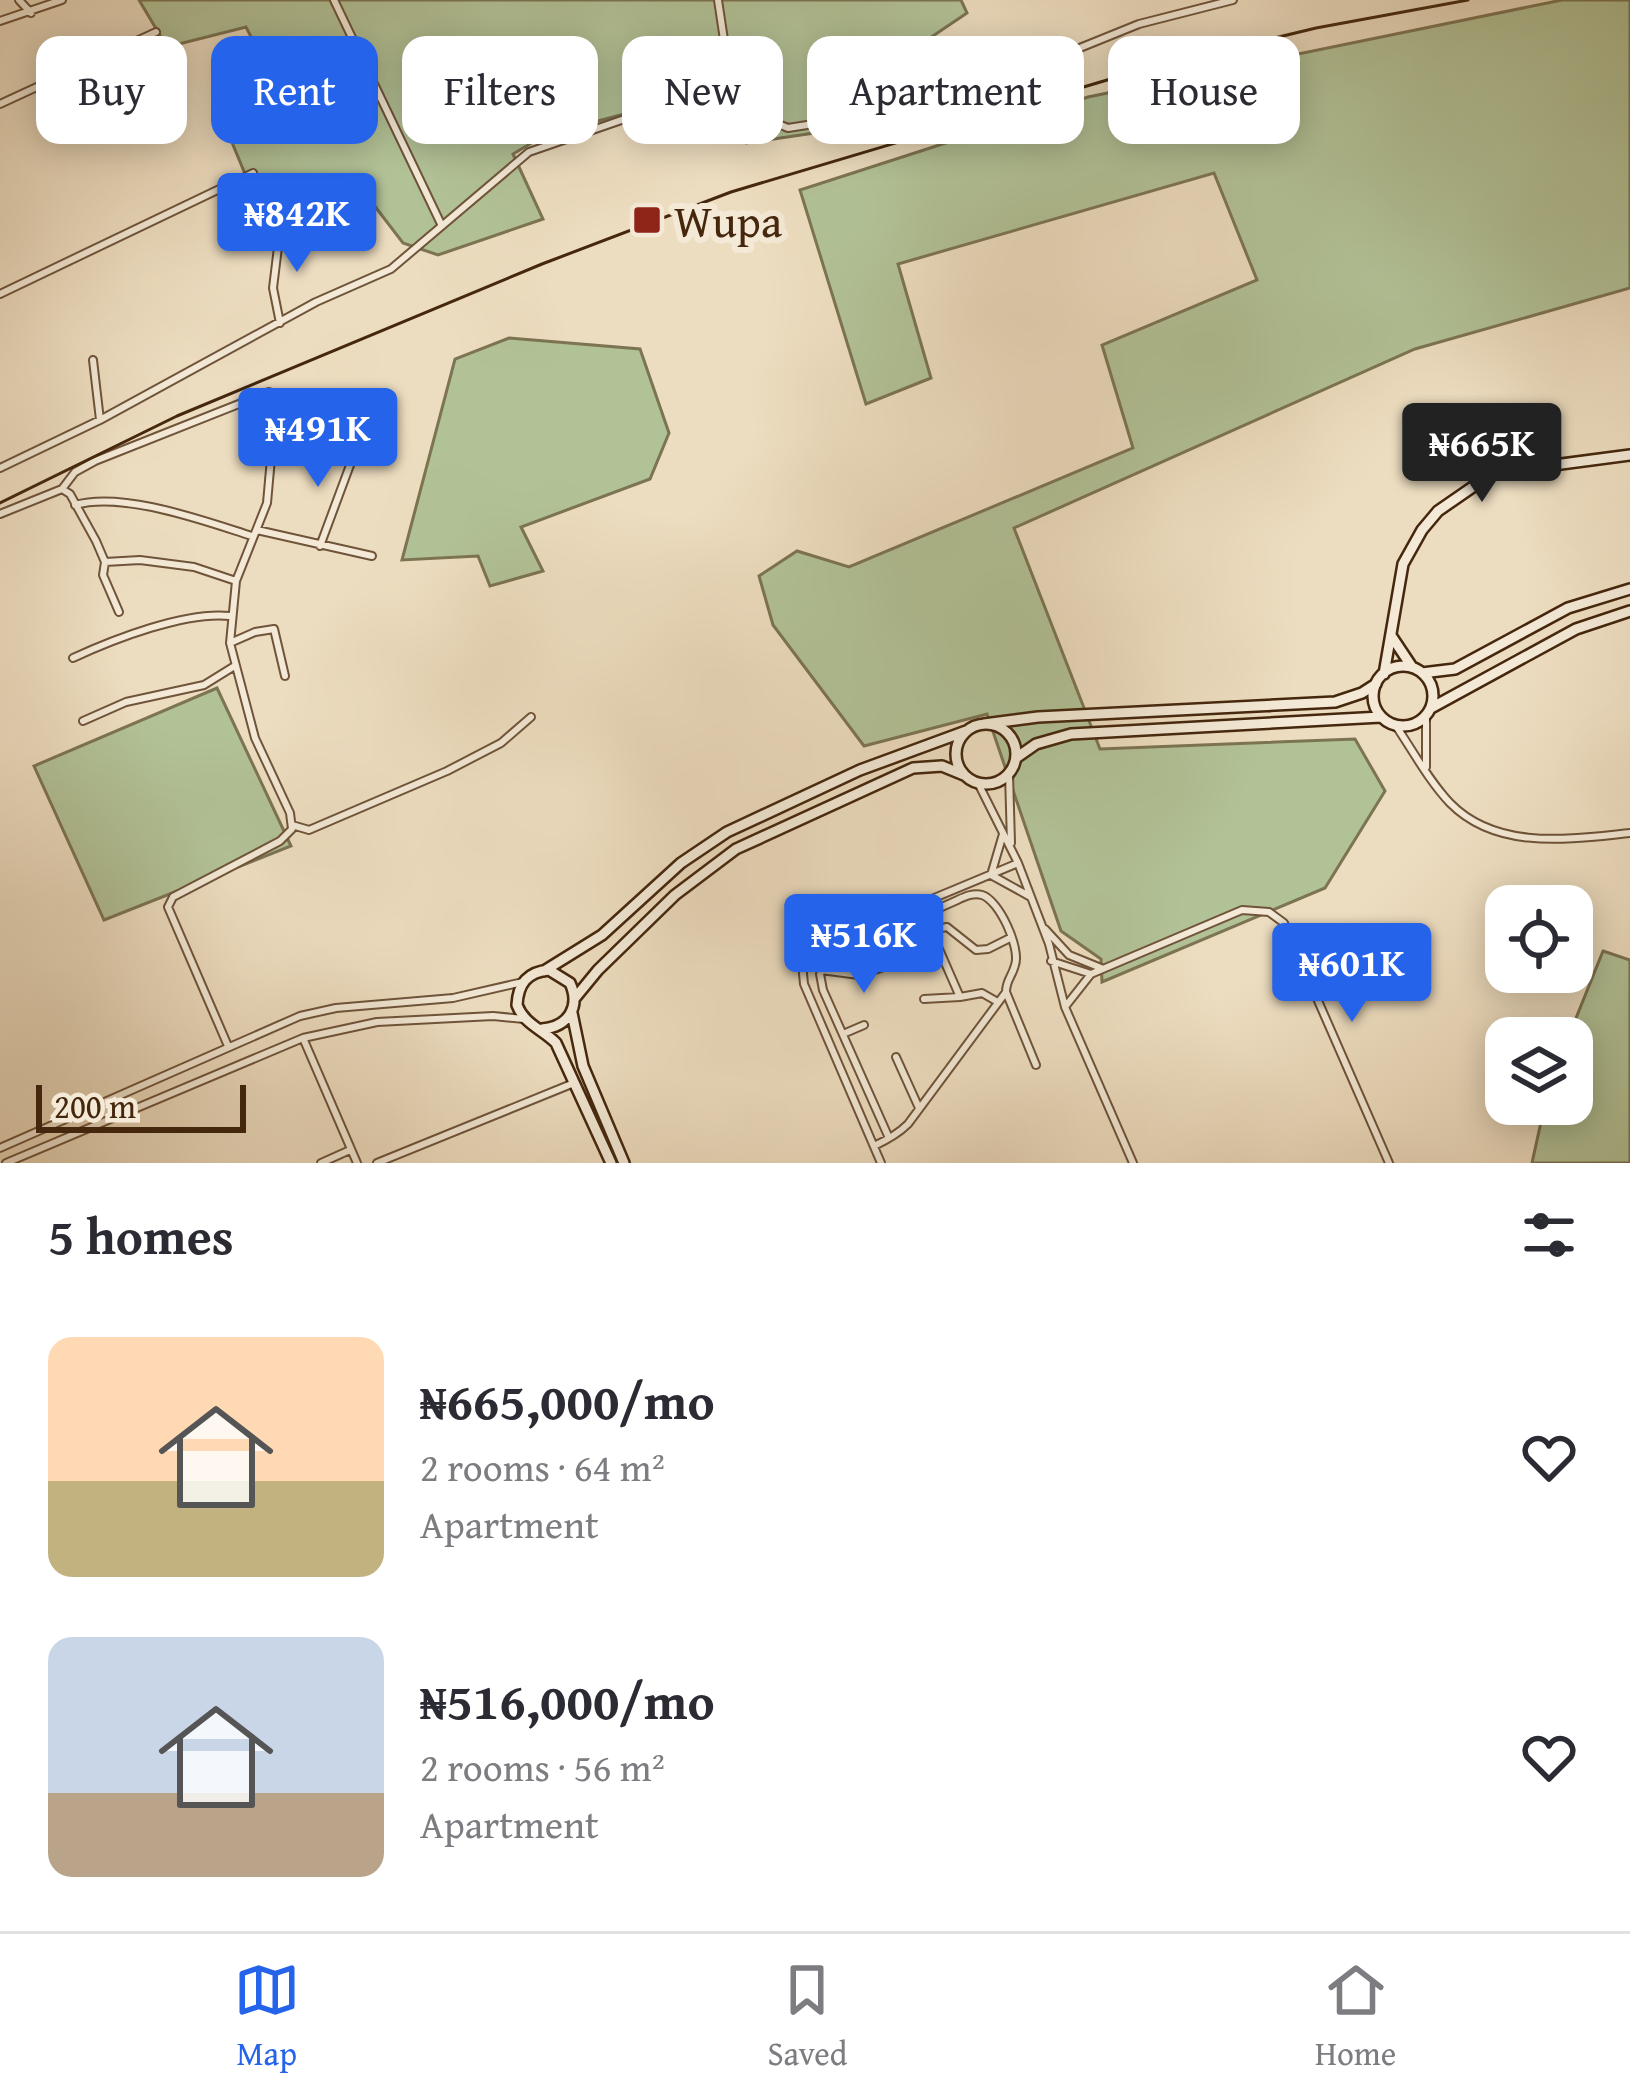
<!DOCTYPE html>
<meta charset="utf-8">
<style>
:root{--surface:#fff;--page:#f2f2f3;--text:#2b2b33;--muted:#7c7c81;--line:#e1e1e2;--accent:#2563eb}
body{margin:0;font-family:"Gentium Book Plus",serif;background:var(--page);color:var(--text);height:100vh;display:flex;flex-direction:column;font-size:45px;white-space:nowrap}
*{box-sizing:border-box;margin:0}
p{font-size:39px;color:var(--muted)}
.icon{flex:none;width:66px;height:66px;fill:none;stroke:currentColor;stroke-width:2;stroke-linecap:round;stroke-linejoin:round}
.map{position:relative;height:1163px;overflow:hidden}
.side{display:flex;flex-direction:column;background:var(--surface);flex:1}
.side>*{flex:none}
.banner{position:absolute;left:36px;top:36px;width:1560px;height:108px;display:flex;gap:24px}
.fabs{position:absolute;left:1485px;top:885px;display:grid;gap:24px}
.fabs a{display:grid;place-items:center;width:108px;height:108px;border-radius:24px;background:var(--surface);box-shadow:0 6px 30px #0003;font-size:60px}
.scale{position:absolute;left:36px;bottom:30px;width:210px;box-sizing:border-box;padding-left:12px;border:6px solid #45270d;border-top:0;font-size:33px;line-height:42px;white-space:nowrap;color:#45270d;-webkit-text-stroke:9px #f3e9d6;paint-order:stroke}
.price{position:absolute;translate:-50% -102px;padding:0 27px;border-radius:12px;background:var(--accent);color:#fff;font-size:39px;line-height:78px;filter:drop-shadow(0 3px 6px #0008)}
.price::after{content:'';position:absolute;left:50%;top:72px;width:36px;height:27px;margin-left:-18px;background:inherit;clip-path:polygon(0 0,100% 0,50% 100%)}
.price.selected{background:#222;color:#fff}
ul{padding:0;list-style:none}
li{display:flex;align-items:center;gap:36px;height:300px;padding:0 48px}
li span{display:grid;place-items:center;flex:none;width:336px;height:240px;border-radius:24px;color:#555}
li>.icon{margin-inline-start:auto}
span .icon{width:144px;height:144px;fill:#fffc;stroke-width:1}
li b{font-size:51px}
h2{display:flex;justify-content:space-between;align-items:center;height:144px;padding:0 48px;font-size:51px}
.pill{padding:0 42px;border-radius:24px;background:var(--surface);box-shadow:0 6px 30px #0003;font-size:42px;line-height:108px}
.pill.selected{background:var(--accent);color:#fff}
.tab-bar{display:flex;justify-content:space-around;align-items:center;height:168px;border-top:3px solid var(--line);background:var(--surface);font-size:33px;color:var(--muted)}
.tab-bar a{display:grid;justify-items:center;gap:6px}
.tab-bar .selected{color:var(--accent)}
.map>svg:first-child{display:block}
.green{fill:#b2c297;stroke:#7c7452;stroke-width:3}
.lines{fill:none;stroke-linecap:round;stroke-linejoin:round}
.street-casing{stroke:#6f543a;stroke-width:10}
.secondary-casing{stroke:#45270d;stroke-width:14}
.street{stroke:#f3e9d6;stroke-width:6}
.secondary{stroke:#f3e9d6;stroke-width:9}
.tram{stroke:#45270d;stroke-width:3}
.poi-dot{fill:#8f2418;stroke:#f3e9d6;stroke-width:4.5}
.labels{text-anchor:middle;dominant-baseline:central;stroke-width:12;stroke-linejoin:round;paint-order:stroke}
.poi-label{font-size:45px;fill:#45270d;stroke:#f3e9d6;text-anchor:start}
</style>
<div class="map">
<svg width="1630" height="1163" viewBox="0 0 1630 1163">
<rect width="100%" height="100%" fill="#edddc0"/>
<filter id="stains"><feTurbulence type="fractalNoise" baseFrequency=".00167" numOctaves="4"/><feColorMatrix values="0 0 0 0 .2 0 0 0 0 .09 0 0 0 0 .02 0 0 0 .5 -.17"/></filter>
<radialGradient id="worn" r=".72"><stop offset=".6" stop-color="#630" stop-opacity="0"/><stop offset="1" stop-color="#630" stop-opacity=".3"/></radialGradient>
<!-- green -->
<path class="green" d="M139,0H961L967,13L850,92L814,133L746,143L704,93L545,135L513,154L543,219L438,255L403,243L367,196L315,221L307,183L248,181L219,111L276,85L246,27L167,47Z
M1562,0H1630V288L1415,349L1014,528L1100,749L1355,739L1385,791L1325,888L1102,982L1101,959L1061,931L987,714L864,746L773,625L759,576L797,551L849,567L1133,448L1102,345L1257,280L1214,173L898,264L931,378L866,404L800,190L1088,97Z
M509,338L640,349L669,433L650,479L521,527L543,571L490,586L478,556L402,560L455,359Z
M217,688L291,846L104,920L34,766Z
M1603,951L1630,960V1163H1532L1545,1104H1572V1038H1568Z"/>
<g class="lines">
<defs>
<path id="street" d="M19,0L31,13
M334,0L441,224
M718,0L734,106
M0,21L62,0
M0,104L156,32
M0,294L253,173
M280,323L273,288L280,231
M93,360L100,420
M0,468L100,420L316,302L391,269L529,152L636,115L704,102L734,106L788,128L877,114L927,102L1055,58L1139,24L1233,0
M62,489L70,494L96,541L105,562L103,575L119,612
M75,505C123,491 204,521 252,536
M0,514L62,489L75,472L95,461L269,392L278,396
M257,530L372,556
M320,546L356,449
M105,562L140,560L194,567L236,581
M230,643L255,632L274,629L285,676
M73,658C114,639 186,611 230,616
M83,721L126,702L204,685L233,667
M1396,726C1413,751 1429,781 1450,803C1497,851 1570,839 1630,833
M1426,767V715
M1009,774L1011,843
M978,783L1018,863L1049,944L1065,1007L1133,1163
M292,825L309,830L447,771L501,743L531,717
M1003,834L991,875L1029,896
M1045,929L1069,955L1101,968
M1051,961L1091,974
M821,970L859,975L902,961
M1006,992L1036,1065
M960,997L982,993L996,1001
M924,999L960,997L935,940L936,929L947,927L976,950L988,949L1010,938
M1065,1007L1091,974L1242,910L1269,912L1284,923L1389,1163
M843,1034L864,1025
M303,1038L357,1163
M228,1046L168,907L173,897L280,841L292,829L290,813L255,738L230,643L236,581L267,503L273,436
M896,1057L919,1108
M874,1146C887,1140 898,1134 908,1124L1006,992C1006,980 1012,977 1015,965C1021,948 999,900 982,895C972,892 962,898 953,902L830,957L820,974L823,990L889,1138
M0,1148L300,1016L336,1008L453,998L523,982
M6,1163L303,1038L377,1022L493,1016L524,1019
M321,1163L350,1150
M377,1163L574,1083
M881,1163L804,984L802,963L819,946L1018,863"/>
<path id="secondary" d="M1392,637L1412,667
M1373 696a30 30 0 1 1 60 0a30 30 0 1 1-60 0Z
M1422,673L1455,669L1568,608L1630,589
M1384,674L1403,564L1422,530L1438,511L1493,473L1630,455
M1431,708L1576,629L1630,611
M984,724L1038,717L1335,702L1362,693L1376,684
M956 754a30 30 0 1 1 60 0a30 30 0 1 1-60 0Z
M1016,758L1036,744L1071,734L1381,717
M544,971L602,935L681,863L727,832L860,770L966,731
M575,998L598,970L675,895L736,849L913,768L942,766L964,775
M572,1013L583,1066L624,1163
M542,1029C568,1027 581,1007 570,983L549,970C527,972 518,984 517,1005C524,1024 542,1029 556,1043L611,1163"/>
</defs>
<!-- street casing -->
<use href="#street" class="street-casing"/>
<!-- secondary casing -->
<use href="#secondary" class="secondary-casing"/>
<!-- street -->
<use href="#street" class="street"/>
<!-- secondary -->
<use href="#secondary" class="secondary"/>
<!-- tram -->
<path class="tram" d="M0,503L177,416L542,264L731,192L1134,72L1316,28L1468,0"/>
</g>
<!-- markers -->
<rect class="poi-dot" x="632" y="205" width="30" height="30" rx="6"/>
<g class="labels">
<!-- poi labels -->
<g class="poi-label">
<text x="674" y="220">Wupa</text>
</g>
</g>
<rect width="100%" height="100%" filter="url(#stains)"/>
<rect width="100%" height="100%" fill="url(#worn)"/>
</svg>
<div class="fabs">
<a><svg class="icon" aria-label="locate" viewBox="0 0 24 24"><circle cx="12" cy="12" r="6"/><path d="M12 2v4M12 18v4M2 12h4M18 12h4"/></svg></a>
<a><svg class="icon" aria-label="layers" viewBox="0 0 24 24"><path d="M12 4l9 5-9 5-9-5zM3 14l9 5 9-5"/></svg></a>
</div>
<div class="scale">200 m</div>
<b class="price" style="left:297px;top:275px">₦842K</b>
<b class="price" style="left:318px;top:490px">₦491K</b>
<b class="price selected" style="left:1482px;top:505px">₦665K</b>
<b class="price" style="left:864px;top:996px">₦516K</b>
<b class="price" style="left:1352px;top:1025px">₦601K</b>
<div class="banner">
<a class="pill">Buy</a>
<a class="pill selected">Rent</a>
<a class="pill">Filters</a>
<a class="pill">New</a>
<a class="pill">Apartment</a>
<a class="pill">House</a>
</div>
</div>
<section class="side">
<h2>5 homes<svg class="icon" aria-label="filters" viewBox="0 0 24 24"><path d="M4 7h16M4 17h16"/><circle cx="9" cy="7" r="2"/><circle cx="15" cy="17" r="2"/></svg></h2>
<ul>
<li><span style="background:linear-gradient(#ffd9b3 60%,#c2b280 0)"><svg class="icon" aria-label="home" viewBox="0 0 24 24"><path d="M3 11l9-7 9 7M6 9v11h12V9"/></svg></span><div><b>₦665,000/mo</b><p>2 rooms · 64 m²</p><p>Apartment</p></div><svg class="icon" aria-label="heart" viewBox="0 0 24 24"><path d="M12 20l-8-8c-3-5 5-10 8-4 3-6 11-1 8 4z"/></svg></li>
<li><span style="background:linear-gradient(#c9d6e8 65%,#b9a48a 0)"><svg class="icon" aria-label="home" viewBox="0 0 24 24"><path d="M3 11l9-7 9 7M6 9v11h12V9"/></svg></span><div><b>₦516,000/mo</b><p>2 rooms · 56 m²</p><p>Apartment</p></div><svg class="icon" aria-label="heart" viewBox="0 0 24 24"><path d="M12 20l-8-8c-3-5 5-10 8-4 3-6 11-1 8 4z"/></svg></li>
</ul>
</section>
<nav class="tab-bar">
<a class="selected"><svg class="icon" aria-label="map" viewBox="0 0 24 24"><path d="M3 6l6-2 6 2 6-2v14l-6 2-6-2-6 2zM9 4v14M15 6v14"/></svg>Map</a>
<a><svg class="icon" aria-label="saved" viewBox="0 0 24 24"><path d="M7 4h10v16l-5-4-5 4z"/></svg>Saved</a>
<a><svg class="icon" aria-label="home" viewBox="0 0 24 24"><path d="M3 11l9-7 9 7M6 9v11h12V9"/></svg>Home</a>
</nav>
